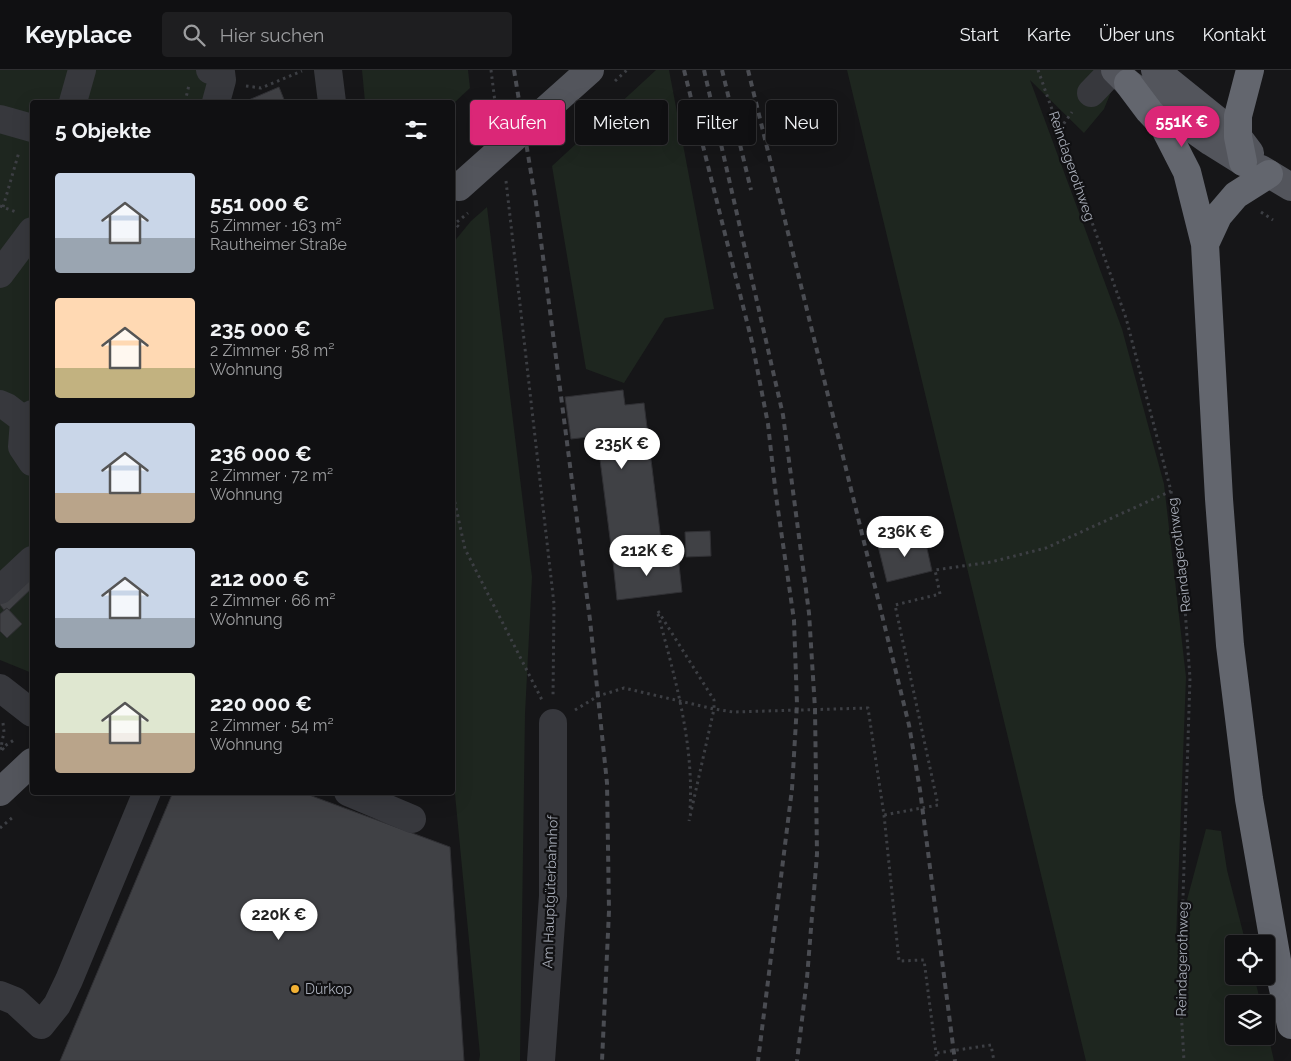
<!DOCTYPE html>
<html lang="de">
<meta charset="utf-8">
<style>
:root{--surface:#101012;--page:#1e1e20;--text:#f1f3f6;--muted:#9c9d9f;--line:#303032;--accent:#db2777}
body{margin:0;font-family:Raleway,sans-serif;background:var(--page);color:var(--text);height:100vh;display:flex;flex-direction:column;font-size:19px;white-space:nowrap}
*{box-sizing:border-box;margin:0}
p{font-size:16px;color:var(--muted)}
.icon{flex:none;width:28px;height:28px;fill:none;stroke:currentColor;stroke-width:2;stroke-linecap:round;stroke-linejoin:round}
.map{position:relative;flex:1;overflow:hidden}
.sheet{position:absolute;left:30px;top:30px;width:425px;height:695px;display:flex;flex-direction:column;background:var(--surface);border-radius:5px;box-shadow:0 5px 20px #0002,0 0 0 1px var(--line)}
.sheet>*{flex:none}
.banner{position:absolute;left:470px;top:30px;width:475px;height:45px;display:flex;gap:10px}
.fabs{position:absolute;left:1225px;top:865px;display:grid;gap:10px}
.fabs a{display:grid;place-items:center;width:50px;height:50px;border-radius:5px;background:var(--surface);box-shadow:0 5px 20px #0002,0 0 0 1px var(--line);font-size:25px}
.price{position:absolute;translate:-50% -42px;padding:0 11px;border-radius:18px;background:#fff;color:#222;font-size:16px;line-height:32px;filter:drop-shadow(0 1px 2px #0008)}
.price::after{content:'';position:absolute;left:50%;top:30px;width:15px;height:11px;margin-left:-8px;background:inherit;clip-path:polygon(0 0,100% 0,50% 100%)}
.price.active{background:var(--accent);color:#fff}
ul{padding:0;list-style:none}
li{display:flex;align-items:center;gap:15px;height:125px;padding:0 25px}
li span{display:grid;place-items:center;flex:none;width:140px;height:100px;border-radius:5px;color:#555}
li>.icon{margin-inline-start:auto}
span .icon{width:60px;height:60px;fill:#fffc;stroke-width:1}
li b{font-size:21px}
h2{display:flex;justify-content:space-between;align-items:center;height:60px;padding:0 25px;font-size:21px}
.chip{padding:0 18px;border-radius:5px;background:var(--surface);box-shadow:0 5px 20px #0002,0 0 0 1px var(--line);font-size:18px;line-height:45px}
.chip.active{background:var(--accent);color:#fff}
header{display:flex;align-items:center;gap:30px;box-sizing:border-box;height:70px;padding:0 25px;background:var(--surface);border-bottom:1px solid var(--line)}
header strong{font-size:24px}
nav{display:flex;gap:28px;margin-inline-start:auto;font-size:18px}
.search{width:350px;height:45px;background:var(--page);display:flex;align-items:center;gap:12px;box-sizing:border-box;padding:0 18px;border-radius:5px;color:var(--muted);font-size:19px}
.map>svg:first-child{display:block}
.green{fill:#1e261f}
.building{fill:#404145;stroke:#303034}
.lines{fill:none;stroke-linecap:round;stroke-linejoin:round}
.path{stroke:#3d3f44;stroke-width:3;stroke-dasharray:2.5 4;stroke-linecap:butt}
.minor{stroke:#37383d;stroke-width:28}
.major{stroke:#53555c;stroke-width:28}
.highway{stroke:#63666e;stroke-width:28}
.rail{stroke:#4a4c52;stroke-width:4;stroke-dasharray:6 5;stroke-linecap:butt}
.path-bridge{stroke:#3d3f44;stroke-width:3;stroke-dasharray:2.5 4;stroke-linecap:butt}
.major-bridge{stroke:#53555c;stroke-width:28}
.poi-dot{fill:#f2b134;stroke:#111113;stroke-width:2}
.labels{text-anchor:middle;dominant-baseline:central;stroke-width:4.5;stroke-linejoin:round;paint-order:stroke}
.street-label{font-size:14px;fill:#a8adb8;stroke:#111113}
.poi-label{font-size:14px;fill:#a8adb8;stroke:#111113;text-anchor:start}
</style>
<header>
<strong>Keyplace</strong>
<div class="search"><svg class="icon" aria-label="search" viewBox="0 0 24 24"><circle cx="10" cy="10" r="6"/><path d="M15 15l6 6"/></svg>Hier suchen</div>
<nav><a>Start</a><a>Karte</a><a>Über uns</a><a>Kontakt</a></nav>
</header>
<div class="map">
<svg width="1291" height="991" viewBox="0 0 1291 991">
<rect width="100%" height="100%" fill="#161618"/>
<!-- green -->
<path class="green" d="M0,0H229L236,8L230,32H32V603L0,590Z
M362,0H468L470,18L453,34L452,32H365Z
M656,0H669L714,239L665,248L624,313L586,299L552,96Z
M847,0H1120L1104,39L1084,63L1030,10L1122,259L1164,414L1186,607L1176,871L1206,759L1221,761L1227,800L1246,874H1234V906H1254L1261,934H1234V966H1266V955L1274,991H1086Z
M487,137L532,507L525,644L520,991H479L480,985L452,693L453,173L471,151Z"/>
<!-- building -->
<path class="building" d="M279,17L285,32H244Z
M623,320L625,335L644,333L663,486L613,492L597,366L571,369L565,327Z
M710,461L711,486L686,487L685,462Z
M924,465L932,501L887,512L878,476Z
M678,485L682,522L617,530L613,492Z
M26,508L32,514V518L9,540L7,538L4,540L0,535V532Z
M7,538L22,554L7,568L0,561V544Z
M173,722H301L450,777L464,991H60Z"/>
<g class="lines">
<!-- path -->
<path class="path" d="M491,0L497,48
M1038,0L1126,248L1171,421L1184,525L1190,608L1180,921L1184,991
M246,16L261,18L302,1
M185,32L189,15
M1060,59L1072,42
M506,111L554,534L553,627
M0,136L16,142
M3,137L19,82
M1261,142L1273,150
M452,151L460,158
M452,156L468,143
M452,419L465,479L542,630
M658,541L714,630V639L733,642L868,638L884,745L938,735L895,535L940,524L935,500L991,492L1046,478L1171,421
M658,544C675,608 694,673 690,739
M575,640L598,626L624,618L714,639L689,751
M3,653L4,662L1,677L6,682
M0,679L14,670
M884,745L899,891L924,890L937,991
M0,758L13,747
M937,983L991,975L994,991"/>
<!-- minor -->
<path class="minor" d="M210,0L221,2L222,10L216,32
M328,0L332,32
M1091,23L1113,0
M73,32L82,0
M0,49L32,58
M0,204L32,161
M0,334L7,337L24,350
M32,344L24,350L22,377L32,392
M0,520L32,490
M0,618L32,643
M348,722L412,749
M0,925L15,931L41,955
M41,955L57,935L69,910L147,722
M541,991L553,826V653"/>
<!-- major -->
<path class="major" d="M1115,0L1128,13L1211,72L1243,92L1261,99L1291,117
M1155,0L1238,67L1250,83
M0,722L32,692"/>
<!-- highway -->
<path class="highway" d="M1128,13L1149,41L1164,57L1187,102L1205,174L1219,429L1230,575L1249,729L1278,896L1291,955
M1243,92L1238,67V46L1250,0
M1205,174L1218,146L1236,125L1269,104"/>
<!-- rail -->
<path class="rail" d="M514,0L536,133L590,550L607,713L609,841L602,991
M684,0L752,272L768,354L776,426L794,550L797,634L792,719L758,991
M704,0L783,345L809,543L815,639L817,784L807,908L797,991
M722,0L751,120
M748,0L909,655L920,720L955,991"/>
<!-- path-bridge -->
<path class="path-bridge" d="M615,11L627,0"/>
<!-- major-bridge -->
<path class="major-bridge" d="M459,117L590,0"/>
</g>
<!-- markers -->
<circle class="poi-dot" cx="295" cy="919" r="5"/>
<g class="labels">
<!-- street labels -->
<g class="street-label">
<text transform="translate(1072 96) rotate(71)">Reindagerothweg</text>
<text transform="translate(1179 485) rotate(-97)">Reindagerothweg</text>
<text transform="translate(550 822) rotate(-88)">Am Hauptgüterbahnhof</text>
<text transform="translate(1182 889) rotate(-89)">Reindagerothweg</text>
</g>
<!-- poi labels -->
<g class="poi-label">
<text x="305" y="919">Dürkop</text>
</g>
</g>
</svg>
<div class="fabs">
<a><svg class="icon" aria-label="locate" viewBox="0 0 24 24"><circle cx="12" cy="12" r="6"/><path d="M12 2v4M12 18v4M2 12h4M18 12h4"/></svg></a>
<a><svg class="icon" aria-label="layers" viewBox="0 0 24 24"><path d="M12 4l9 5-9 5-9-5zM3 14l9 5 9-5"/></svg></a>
</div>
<b class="price active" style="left:1182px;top:78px">551K €</b>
<b class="price" style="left:622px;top:400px">235K €</b>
<b class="price" style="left:905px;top:488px">236K €</b>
<b class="price" style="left:647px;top:507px">212K €</b>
<b class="price" style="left:279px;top:871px">220K €</b>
<div class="banner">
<a class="chip active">Kaufen</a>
<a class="chip">Mieten</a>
<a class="chip">Filter</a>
<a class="chip">Neu</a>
</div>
<section class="sheet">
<h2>5 Objekte<svg class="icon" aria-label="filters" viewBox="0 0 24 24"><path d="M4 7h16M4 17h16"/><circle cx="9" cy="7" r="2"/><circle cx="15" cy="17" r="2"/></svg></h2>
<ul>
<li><span style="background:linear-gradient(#c9d6e8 65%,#9aa5b1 0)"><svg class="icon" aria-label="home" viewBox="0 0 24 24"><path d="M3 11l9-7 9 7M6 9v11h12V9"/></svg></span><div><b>551 000 €</b><p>5 Zimmer · 163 m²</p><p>Rautheimer Straße</p></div></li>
<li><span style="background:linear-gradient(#ffd9b3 70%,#c2b280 0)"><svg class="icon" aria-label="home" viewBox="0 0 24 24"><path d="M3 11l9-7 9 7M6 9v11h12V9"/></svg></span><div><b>235 000 €</b><p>2 Zimmer · 58 m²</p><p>Wohnung</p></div></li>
<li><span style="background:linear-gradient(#c9d6e8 70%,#b9a48a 0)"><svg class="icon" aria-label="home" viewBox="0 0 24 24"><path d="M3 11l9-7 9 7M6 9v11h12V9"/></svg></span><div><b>236 000 €</b><p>2 Zimmer · 72 m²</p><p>Wohnung</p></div></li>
<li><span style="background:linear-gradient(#c9d6e8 70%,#9aa5b1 0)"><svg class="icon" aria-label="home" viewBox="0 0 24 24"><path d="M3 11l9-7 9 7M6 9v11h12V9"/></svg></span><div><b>212 000 €</b><p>2 Zimmer · 66 m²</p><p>Wohnung</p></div></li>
<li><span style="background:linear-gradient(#dfe7d0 60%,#b9a48a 0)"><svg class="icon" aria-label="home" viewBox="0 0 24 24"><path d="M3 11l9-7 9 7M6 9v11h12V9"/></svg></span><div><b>220 000 €</b><p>2 Zimmer · 54 m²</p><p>Wohnung</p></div></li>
</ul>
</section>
</div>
